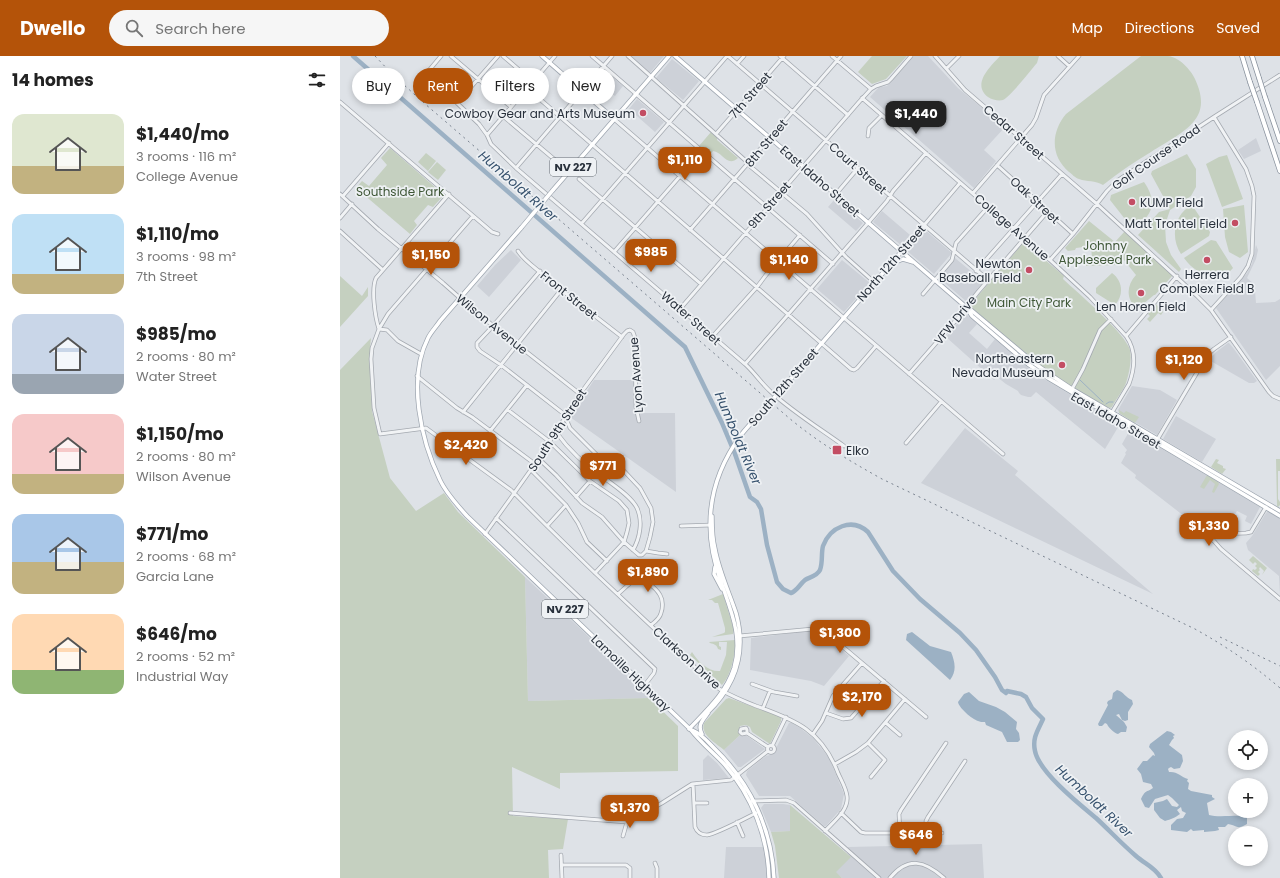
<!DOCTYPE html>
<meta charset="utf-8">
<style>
:root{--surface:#fff;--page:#f6f6f6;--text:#222;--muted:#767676;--accent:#b45309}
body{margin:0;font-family:Poppins,sans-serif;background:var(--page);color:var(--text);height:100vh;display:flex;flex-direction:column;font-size:15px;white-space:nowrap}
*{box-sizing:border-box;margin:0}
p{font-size:13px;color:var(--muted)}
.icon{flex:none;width:22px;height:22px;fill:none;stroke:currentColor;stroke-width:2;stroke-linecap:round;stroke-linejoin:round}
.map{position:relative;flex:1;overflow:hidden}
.drawer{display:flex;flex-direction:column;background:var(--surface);width:340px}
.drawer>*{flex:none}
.banner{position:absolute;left:12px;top:12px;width:380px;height:36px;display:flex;gap:8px}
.controls{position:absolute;left:888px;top:674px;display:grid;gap:8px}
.controls a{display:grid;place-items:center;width:40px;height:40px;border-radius:50%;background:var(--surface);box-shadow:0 2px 6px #0003;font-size:20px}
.price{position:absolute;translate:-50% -34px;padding:0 9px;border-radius:8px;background:var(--accent);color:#fff;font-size:13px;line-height:26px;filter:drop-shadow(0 1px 2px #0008)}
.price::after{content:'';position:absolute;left:50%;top:24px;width:12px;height:9px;margin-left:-6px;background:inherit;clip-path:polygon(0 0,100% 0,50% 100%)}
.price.on{background:#222;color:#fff}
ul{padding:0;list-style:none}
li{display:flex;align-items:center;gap:12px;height:100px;padding:0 12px}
li span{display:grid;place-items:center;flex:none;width:112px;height:80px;border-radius:12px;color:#555}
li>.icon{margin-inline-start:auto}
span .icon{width:48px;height:48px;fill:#fffc;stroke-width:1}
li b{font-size:17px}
h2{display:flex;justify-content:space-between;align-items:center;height:48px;padding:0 12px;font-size:17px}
.tag{padding:0 14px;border-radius:18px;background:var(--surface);box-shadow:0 2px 6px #0003;font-size:14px;line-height:36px}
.tag.on{background:var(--accent);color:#fff}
header{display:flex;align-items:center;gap:24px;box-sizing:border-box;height:56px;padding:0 20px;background:var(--accent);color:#fff}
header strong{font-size:19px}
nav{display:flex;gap:22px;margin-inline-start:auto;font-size:14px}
.search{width:280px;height:36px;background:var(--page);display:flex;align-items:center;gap:10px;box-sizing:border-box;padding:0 14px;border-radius:22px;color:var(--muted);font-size:15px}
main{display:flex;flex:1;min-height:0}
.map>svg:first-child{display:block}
.built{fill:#cdd1d8}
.green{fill:#c5d0c0}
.water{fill:#9cb1c4}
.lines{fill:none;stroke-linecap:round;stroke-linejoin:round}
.stream{stroke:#9cb1c4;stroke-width:1}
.river{stroke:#9cb1c4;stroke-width:4.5}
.minor-casing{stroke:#a4a9b0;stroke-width:4.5}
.major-casing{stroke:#9fa7b1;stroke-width:5}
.highway-casing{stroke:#87909c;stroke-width:5.5}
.minor{stroke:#f1f3f5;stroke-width:3}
.major{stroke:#fff;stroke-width:3.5}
.highway{stroke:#fff;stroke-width:4}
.rail{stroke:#79828f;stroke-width:1;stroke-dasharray:2 4;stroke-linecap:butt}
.major-bridge-casing{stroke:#9fa7b1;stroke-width:5;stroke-linecap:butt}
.highway-bridge-casing{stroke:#87909c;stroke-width:5.5;stroke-linecap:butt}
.major-bridge{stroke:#fff;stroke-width:3.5}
.highway-bridge{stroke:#fff;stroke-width:4}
.poi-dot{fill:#c34d63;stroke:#eef1f4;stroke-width:1.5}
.labels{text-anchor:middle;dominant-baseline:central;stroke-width:3.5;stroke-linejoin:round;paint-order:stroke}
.shield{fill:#eef1f4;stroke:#646b73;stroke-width:1}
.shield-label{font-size:11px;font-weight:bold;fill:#29313c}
.street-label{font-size:12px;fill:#29313c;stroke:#eef1f4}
.poi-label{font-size:12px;fill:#29313c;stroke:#eef1f4;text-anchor:end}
.park-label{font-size:12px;fill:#3f5737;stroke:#eef1f4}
.water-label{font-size:13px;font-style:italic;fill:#36516d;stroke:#eef1f4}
</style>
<header>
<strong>Dwello</strong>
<div class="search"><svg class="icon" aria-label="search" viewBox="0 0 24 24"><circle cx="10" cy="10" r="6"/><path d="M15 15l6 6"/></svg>Search here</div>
<nav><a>Map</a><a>Directions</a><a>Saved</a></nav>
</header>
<main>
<section class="drawer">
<h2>14 homes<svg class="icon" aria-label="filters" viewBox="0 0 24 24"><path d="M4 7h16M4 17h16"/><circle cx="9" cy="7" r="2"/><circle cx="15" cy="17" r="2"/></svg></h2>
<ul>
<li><span style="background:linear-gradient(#dfe7d0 65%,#c2b280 0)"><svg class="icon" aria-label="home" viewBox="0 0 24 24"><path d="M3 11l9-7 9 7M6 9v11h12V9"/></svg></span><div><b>$1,440/mo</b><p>3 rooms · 116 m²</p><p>College Avenue</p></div></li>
<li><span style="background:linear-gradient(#bfe0f5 75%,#c2b280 0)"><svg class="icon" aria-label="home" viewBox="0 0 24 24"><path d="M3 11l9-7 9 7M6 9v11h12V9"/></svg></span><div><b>$1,110/mo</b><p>3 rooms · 98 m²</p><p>7th Street</p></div></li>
<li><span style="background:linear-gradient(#c9d6e8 75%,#9aa5b1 0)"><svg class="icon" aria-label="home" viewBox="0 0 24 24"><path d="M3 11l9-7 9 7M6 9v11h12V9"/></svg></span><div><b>$985/mo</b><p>2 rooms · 80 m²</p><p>Water Street</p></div></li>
<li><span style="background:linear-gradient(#f6c9c9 75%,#c2b280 0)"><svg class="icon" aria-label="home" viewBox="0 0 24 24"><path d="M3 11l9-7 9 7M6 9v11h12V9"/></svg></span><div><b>$1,150/mo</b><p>2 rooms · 80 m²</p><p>Wilson Avenue</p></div></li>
<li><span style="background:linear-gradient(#a9c7e8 60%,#c2b280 0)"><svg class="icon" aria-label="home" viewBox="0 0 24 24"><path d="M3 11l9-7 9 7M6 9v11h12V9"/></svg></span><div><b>$771/mo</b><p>2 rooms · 68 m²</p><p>Garcia Lane</p></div></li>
<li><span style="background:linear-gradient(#ffd9b3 70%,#8fb573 0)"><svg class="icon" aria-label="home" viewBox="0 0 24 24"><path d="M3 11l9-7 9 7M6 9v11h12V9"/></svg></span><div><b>$646/mo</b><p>2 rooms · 52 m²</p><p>Industrial Way</p></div></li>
</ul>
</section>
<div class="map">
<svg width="940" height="822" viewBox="0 0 940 822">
<rect width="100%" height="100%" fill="#dee2e7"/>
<!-- built -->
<path class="built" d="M290,0H324L310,17Z
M574,0H588L618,32L665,71L644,94L656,105L634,132L530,41L539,31L547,30Z
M332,3L359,25L343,44L316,22Z
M265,15L283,30L275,40L256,25Z
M297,43L324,66L315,76L289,53Z
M916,82L921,95L904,103L898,94Z
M495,143L523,167L516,175L488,151Z
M542,155L570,179L562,190L533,166Z
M584,173L612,197L594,218L566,194Z
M916,189L918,194L916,203L907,222L914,228L912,231L915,235L916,247L935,246L940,243V310L926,324L876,252L907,217L912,208Z
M171,194L181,204L149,241L137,230L155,209Z
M615,202L644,226L627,246L599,222Z
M502,204L530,227L504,256L477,233Z
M624,258H626L637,268L629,277L647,293L655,283L683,307L704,323L780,368L765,393L696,336L691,341H688L681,339L679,337L678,335L666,328L657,321L654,324L606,281L617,268L616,267Z
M888,287H889L894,293L917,325L914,327H909L869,304L875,297Z
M254,324H295L297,357H335L336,436L230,361Z
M792,330L820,334L837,344L817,379L779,357L778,354Z
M836,360L876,383L862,406L823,383Z
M625,372L678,415L675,419L813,538L581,427Z
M790,374L920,451L911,468L905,465L907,460L897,455L885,475L866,476L845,463L844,460L795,422L796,419L781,407L786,398L785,397L787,394L782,388Z
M928,455L940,462V539L939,520L908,494L906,487L912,480L926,457Z
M185,521L246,578L309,642L188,645Z
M467,575L479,577L488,582L509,600L484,630L471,625L410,614L411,582Z
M449,667H452L460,672L473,682L486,698L490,704L504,738L501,753L486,770H484L450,740H419L406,719L407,715L426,700L433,698Z
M400,679L407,680L425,693L401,711H398L384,694Z
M368,699L377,707L389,722L363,724V704Z
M424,748H443L450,749V775L431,776L421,752Z
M642,788L644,822H502L495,816L510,801L507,797L508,791Z
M386,791H424L427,809L428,822H384Z"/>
<!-- green -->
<path class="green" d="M532,0H567L546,23L532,28L518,16Z
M660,0H699L697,7C690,15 671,40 663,44C659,45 652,44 648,41C631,28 651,10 660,0Z
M801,0C810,0 820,0 828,0C839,1 851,14 855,23C860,34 864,47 858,59C850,75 826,86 811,96C794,106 778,117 763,129C755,124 747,126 739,123C735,122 732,118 729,116C710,100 711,76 726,58Z
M371,76L377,81V84L398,102C387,112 383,96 373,95L370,99L359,90Z
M50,92L104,139L93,151L88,149L74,165L77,169L70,178L16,132L22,125L29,130L47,109L41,102Z
M86,97L96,105L88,115L78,106Z
M847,98L856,113V131L851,140L830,154L825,169L826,186L831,199L841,213L839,216L798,179L819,156L830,153L811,118L812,115Z
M887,99L903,143L882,151L866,108L879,101Z
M97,106L106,114L98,124L88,116Z
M804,126C818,146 813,161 792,172L770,144L771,139Z
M852,149L870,176L869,180L841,198C830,182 834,158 852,149Z
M904,149L908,196L900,202L889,196L885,181L883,153Z
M749,165L775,186L785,175L833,219L815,239H814L797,253C786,243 786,230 796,219L783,203L777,209L746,210V203L752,202L751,190L736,192L735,194L728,195L725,192Z
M871,184L876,185L893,212C890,216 887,217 882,218C866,221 854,216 844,202Z
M684,186L724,220L723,223C737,236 786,278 790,294C792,304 789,318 786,327C783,335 776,343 772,351L770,352C761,350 753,343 745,339C703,315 666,283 630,251L631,248Z
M772,217C783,225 784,239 775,249L756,237V232Z
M0,220L22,240L28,231V240L0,271Z
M816,248L823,256L821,259L818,257L810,266L807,263L810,260L808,258Z
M31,282L30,292L32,355L50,422L76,455L104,437L118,456L185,521L188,645L309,642L338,670V715L220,717V733L172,711L173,760L228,763L223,793L208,794L209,822H0V314Z
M779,354L784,357L786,355L799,361L795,367L779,357Z
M876,403L879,404L877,407L883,410V412L886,413L882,418L871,411Z
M936,403H940V415H938V443L940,446V449L938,451L937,450Z
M867,419L878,426L879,428L874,437L872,436L875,428L870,424L864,433L860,431Z
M913,500L927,512L922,519L924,515L920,511L919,513L920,514L918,516L920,518L918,520L912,515L913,513L915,514L917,512L915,510L917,508L915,506L913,508L909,504Z
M383,538L394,574L393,578L372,581L384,577L385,576V572L378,547H375L372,544H368Z
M395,584C396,596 391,620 382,629L350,599L352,596C358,606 369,616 380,615L386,599L387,586H379V590L381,591V594L378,593C377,589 374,588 370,587L369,586Z
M389,642L441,661V665L430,688L412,676L410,671L406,669L400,670L399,675L400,679L384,694C376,687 360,679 364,667L386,643Z
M450,749L511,801L496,816L502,822H439L435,790L431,776L450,775Z"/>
<!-- water -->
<path class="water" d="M572,576L590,590L611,596C615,606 617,615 610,624L566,584L567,578Z
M777,634C783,635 786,642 792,644L793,648L788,656V664L785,665L782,664L779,658L776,659L784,666L787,671L786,676H781L778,678C774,677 768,671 767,668L765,667L762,670H759L758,668L768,649L767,647L768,645L772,643L773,637Z
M629,636L639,645L656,651L665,656L677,666L676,673L679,677L680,684L678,686H667L662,676L646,669L645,666C642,666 640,666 638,665C632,663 619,652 618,646L624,638Z
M827,675L831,676L835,679L833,680L834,682L832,684L829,689L842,699L843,705L840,712L834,713L831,711L829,712L828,713L829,716C837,715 841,721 848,723L847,725L849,727L848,733L851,735L872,739V741L875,743L867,747L869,759C879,762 901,758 907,761V768C896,774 899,770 888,768L885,771H878L879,774L875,775L864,776V774L853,775L851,773L847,776L831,774V769L837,763L843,762L846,757L842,755L841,751L837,754L840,758C835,762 831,763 825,765L820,762L814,754V747L823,745L827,743L832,750L837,751L839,749L832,742L828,739L815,743L809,752L805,751L801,743C806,733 806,737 813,732L811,728L803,726L801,718L797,713L803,705H807L813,699L815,700L814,697L809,691L810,688Z"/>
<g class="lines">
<!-- stream -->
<path class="stream" d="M740,324L763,346
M766,348L769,346H773"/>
<!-- river -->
<path class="river" d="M13,0L345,291L382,367L395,398L410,441L417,446L421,453L427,489L437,526L443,533L451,537C457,535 460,528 465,524C470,521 477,520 480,514C483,506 481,497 483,490C490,471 512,461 528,476L553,515L580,543L620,577L636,594L655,621L662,634L666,637L667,635L681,638L686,641L692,652L703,663C698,674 692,682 695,695C699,716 739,748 756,762C770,775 782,788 796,800C805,808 815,811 821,822"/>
<defs>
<path id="minor" d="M101,0L86,18V21L117,47L139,68L147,79L151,88L176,112L405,308C415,317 421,327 431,336C453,356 479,372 504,390
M111,0L171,51
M163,0L193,26
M252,0L493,208
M288,0L406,105L411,111L467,158L506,201L534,226
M388,0L648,224
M440,0L508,59
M492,0L531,33
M595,0L625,34L757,148L857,240L871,254L929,336L933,340L940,343
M718,0L729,10
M397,8L404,0
M607,12L619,0
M187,32L511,313L514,314L517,312L536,290
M522,42L710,204L750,241L786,280C796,294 795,312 789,328L771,358
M0,46L152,176L158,178
M117,47L158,0
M163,60L221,109
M274,63L504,262L663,398
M376,78L444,0
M147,79L215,0
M528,80L529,72L542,59
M657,109L733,178
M176,112L272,0
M239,123L361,228
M633,137L692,69L696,62L704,39L739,0
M0,138L38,173L103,227L137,257L240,338
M496,138L518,112
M3,140L49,87
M133,160L48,258L39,273L32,292L31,303L34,352L40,378L86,372L171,434L207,470L255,517L375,630C387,639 402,644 416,650C456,664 482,675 498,717C501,724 506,732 507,740C509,754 494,765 485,775
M0,162L12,148
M242,167L387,0
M350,174L501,0
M0,175L43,214
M178,195C185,206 197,212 206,222L282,281
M562,195L620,127
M274,196L362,95
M710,204L733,178L767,135L777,125L874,61L940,19
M636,215L722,118
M583,238L612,204L616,187L648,151
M340,253L519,46L531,33L536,30L548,26L551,23L571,0
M871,254L901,221L908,210L912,198L914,140L912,130L906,113L874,61
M39,273C35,261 31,233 36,222L109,138
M39,273L47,274L58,285L81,298
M786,280L837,220
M372,281L417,231L426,219L460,179
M405,308L528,167L547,145L553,135L586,97
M569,318L624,255L626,251L638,236L708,155
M77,320L117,352L132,361L195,408
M731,335L743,313L760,274L771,263
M168,354L210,386L250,425L279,445L287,454L289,467L287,476L284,486L255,517
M123,356L221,234
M150,375L187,329
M216,376C229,394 245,409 263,421C273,429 291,440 297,452C303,465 300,482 293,494
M817,384L868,298L874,293L891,281
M566,387L601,346
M199,403L216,419L242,447L262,461L284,486L299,499H302L306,495L310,481L313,466L311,452L300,432L284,415L259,401L230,372L224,358L161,309L140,295L137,291V287L153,270L200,215
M191,414L226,449L238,467L247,486L267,505
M236,441L250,425
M926,451L911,476L906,477L876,478L873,480V484L881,493L940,543
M156,462L315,613L314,617L304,630
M207,470L226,449
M341,470L372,469
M145,478L195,408L243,334L284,278L287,275L290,274L293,276L295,282L296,351L299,365
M306,495L318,497L327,498
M278,538C283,534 289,527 295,524C302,520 316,532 320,539C323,544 323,552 321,557C320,562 315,566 311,569
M399,580L473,573L480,574L490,580L586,661
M412,628L434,636L457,640
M423,652L430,635
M486,657L503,663L511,662L544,625
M546,667L560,679
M407,677V674L406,672L401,673L400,676L402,678L407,677L428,691
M473,678L482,665L493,640L522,607
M528,687L545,704L531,721
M427.5 693a3.5 3.5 0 1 1 7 0a3.5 3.5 0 1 1-7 0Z
M432,690L446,661
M495,708L516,696L528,687L565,643
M353,728L355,771C357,776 361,779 367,779C376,778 406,762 416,757
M412,745L446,744L454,747L539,822
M354,747H367
M170,757L287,766L322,747L352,728L391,724L428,695
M501,757L521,776L525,777H602
M397,766L403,780
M560,777L559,758L561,754L606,687
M586,777V765L588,761L625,705
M283,780L287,766
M221,799L222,822
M315,807L317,812V822
M222,809H286L290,812V822
M550,822C568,800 585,805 604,822"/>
<path id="major" d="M202,0L274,63
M335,0L626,251L631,254L694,307L714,321L732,333L940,455
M213,134L329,0
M181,172L100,265C96,271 91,276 88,282C67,323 81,385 100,424C106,437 117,449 127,460L351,674C361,687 374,697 385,709C412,740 428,781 429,822
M551,208L563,203L573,206
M626,251L632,260L688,308L708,322L940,460
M441,334L562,195
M375,511L374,518L382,533
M367,657C396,629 407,597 396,557C389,536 379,515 375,493C372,482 372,471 372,460
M349,673C367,654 386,637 394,612C403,581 391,555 381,526C362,474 368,424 401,379C408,370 417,361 425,352
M352,674C362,678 368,686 375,693C410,727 432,773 434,822
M362,678C357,669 363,664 368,657"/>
<path id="highway" d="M902,0L910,26
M912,0L919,22
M925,41L940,85
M917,46L940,115"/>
</defs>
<!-- minor casing -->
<use href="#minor" class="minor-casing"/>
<!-- major casing -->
<use href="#major" class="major-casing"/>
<!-- highway casing -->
<use href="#highway" class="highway-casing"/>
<!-- minor -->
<use href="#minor" class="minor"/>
<!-- major -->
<use href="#major" class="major"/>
<!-- highway -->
<use href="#highway" class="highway"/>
<!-- rail -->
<path class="rail" d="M35,0L53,19L84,47L449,362C479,387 508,404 542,423L855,573C887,591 912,608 940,632
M880,581L940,610"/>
<defs>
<path id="major-bridge" d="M181,172L213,134
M425,352L441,334"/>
<path id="highway-bridge" d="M919,22L925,41
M910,26L917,46"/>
</defs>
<!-- major-bridge casing -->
<use href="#major-bridge" class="major-bridge-casing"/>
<!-- highway-bridge casing -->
<use href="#highway-bridge" class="highway-bridge-casing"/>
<!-- major-bridge -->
<use href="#major-bridge" class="major-bridge"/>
<!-- highway-bridge -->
<use href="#highway-bridge" class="highway-bridge"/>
</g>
<!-- markers -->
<g class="poi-dot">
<circle cx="303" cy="57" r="4"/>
<circle cx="792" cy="146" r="4"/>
<circle cx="895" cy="167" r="4"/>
<circle cx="867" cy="204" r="4"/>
<circle cx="689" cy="214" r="4"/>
<circle cx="801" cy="237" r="4"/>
<circle cx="722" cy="309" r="4"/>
<rect x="492" y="389" width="10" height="10" rx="2"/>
</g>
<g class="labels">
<!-- shield labels -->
<g class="shield">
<rect x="210" y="102" width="46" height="18" rx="3"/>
<rect x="202" y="544" width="46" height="18" rx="3"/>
</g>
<g class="shield-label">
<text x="233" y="111">NV 227</text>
<text x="225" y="553">NV 227</text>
</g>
<!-- street labels -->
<g class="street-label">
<text transform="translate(410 39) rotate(-49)">7th Street</text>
<text transform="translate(674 76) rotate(41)">Cedar Street</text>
<text transform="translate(426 87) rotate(-50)">8th Street</text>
<text transform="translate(816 101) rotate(-35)">Golf Course Road</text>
<text transform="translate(518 112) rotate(41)">Court Street</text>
<text transform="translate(480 125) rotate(41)">East Idaho Street</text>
<text transform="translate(695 144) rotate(43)">Oak Street</text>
<text transform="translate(429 149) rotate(-49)">9th Street</text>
<text transform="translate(672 171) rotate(41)">College Avenue</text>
<text transform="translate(551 207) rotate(-49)">North 12th Street</text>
<text transform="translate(229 239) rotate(39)">Front Street</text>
<text transform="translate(351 262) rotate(41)">Water Street</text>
<text transform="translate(615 264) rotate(-51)">VFW Drive</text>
<text transform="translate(152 268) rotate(39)">Wilson Avenue</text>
<text transform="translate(296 319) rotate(-94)">Lyon Avenue</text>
<text transform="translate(443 331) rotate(-49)">South 12th Street</text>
<text transform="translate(776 364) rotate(30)">East Idaho Street</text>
<text transform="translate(217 374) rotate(-57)">South 9th Street</text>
<text transform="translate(347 602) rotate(42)">Clarkson Drive</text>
<text transform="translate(291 617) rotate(44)">Lamoille Highway</text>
</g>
<!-- poi labels -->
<g class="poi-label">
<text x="295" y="57">Cowboy Gear and Arts Museum</text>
<text x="800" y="146" text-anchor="start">KUMP Field</text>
<text x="887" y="167">Matt Trontel Field</text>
<text x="681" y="207">Newton<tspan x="681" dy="14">Baseball Field</tspan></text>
<text x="867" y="218" text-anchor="middle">Herrera<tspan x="867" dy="14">Complex Field B</tspan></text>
<text x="801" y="250" text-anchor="middle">Len Horen Field</text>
<text x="714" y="302">Northeastern<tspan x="714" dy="14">Nevada Museum</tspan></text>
<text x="506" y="394" text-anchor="start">Elko</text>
</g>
<!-- park labels -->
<g class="park-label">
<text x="60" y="135">Southside Park</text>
<text x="765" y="189">Johnny<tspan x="765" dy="14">Appleseed Park</tspan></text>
<text x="689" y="246">Main City Park</text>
</g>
<!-- water labels -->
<g class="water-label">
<text transform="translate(178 130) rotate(41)">Humboldt River</text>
<text transform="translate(398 382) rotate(67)">Humboldt River</text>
<text transform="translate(754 745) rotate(43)">Humboldt River</text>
</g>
</g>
</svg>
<div class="controls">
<a><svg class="icon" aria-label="locate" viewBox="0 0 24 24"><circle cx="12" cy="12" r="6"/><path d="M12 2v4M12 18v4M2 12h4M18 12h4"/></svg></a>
<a>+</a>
<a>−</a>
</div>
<b class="price on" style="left:576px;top:79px">$1,440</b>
<b class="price" style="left:345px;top:125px">$1,110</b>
<b class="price" style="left:311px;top:217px">$985</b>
<b class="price" style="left:91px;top:220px">$1,150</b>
<b class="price" style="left:449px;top:225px">$1,140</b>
<b class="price" style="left:844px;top:325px">$1,120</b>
<b class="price" style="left:126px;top:410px">$2,420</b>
<b class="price" style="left:263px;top:431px">$771</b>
<b class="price" style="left:869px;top:491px">$1,330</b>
<b class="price" style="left:308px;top:537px">$1,890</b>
<b class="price" style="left:500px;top:598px">$1,300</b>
<b class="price" style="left:522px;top:662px">$2,170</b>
<b class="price" style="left:290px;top:773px">$1,370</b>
<b class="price" style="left:576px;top:800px">$646</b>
<div class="banner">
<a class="tag">Buy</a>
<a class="tag on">Rent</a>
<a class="tag">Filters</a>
<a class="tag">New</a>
</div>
</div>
</main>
